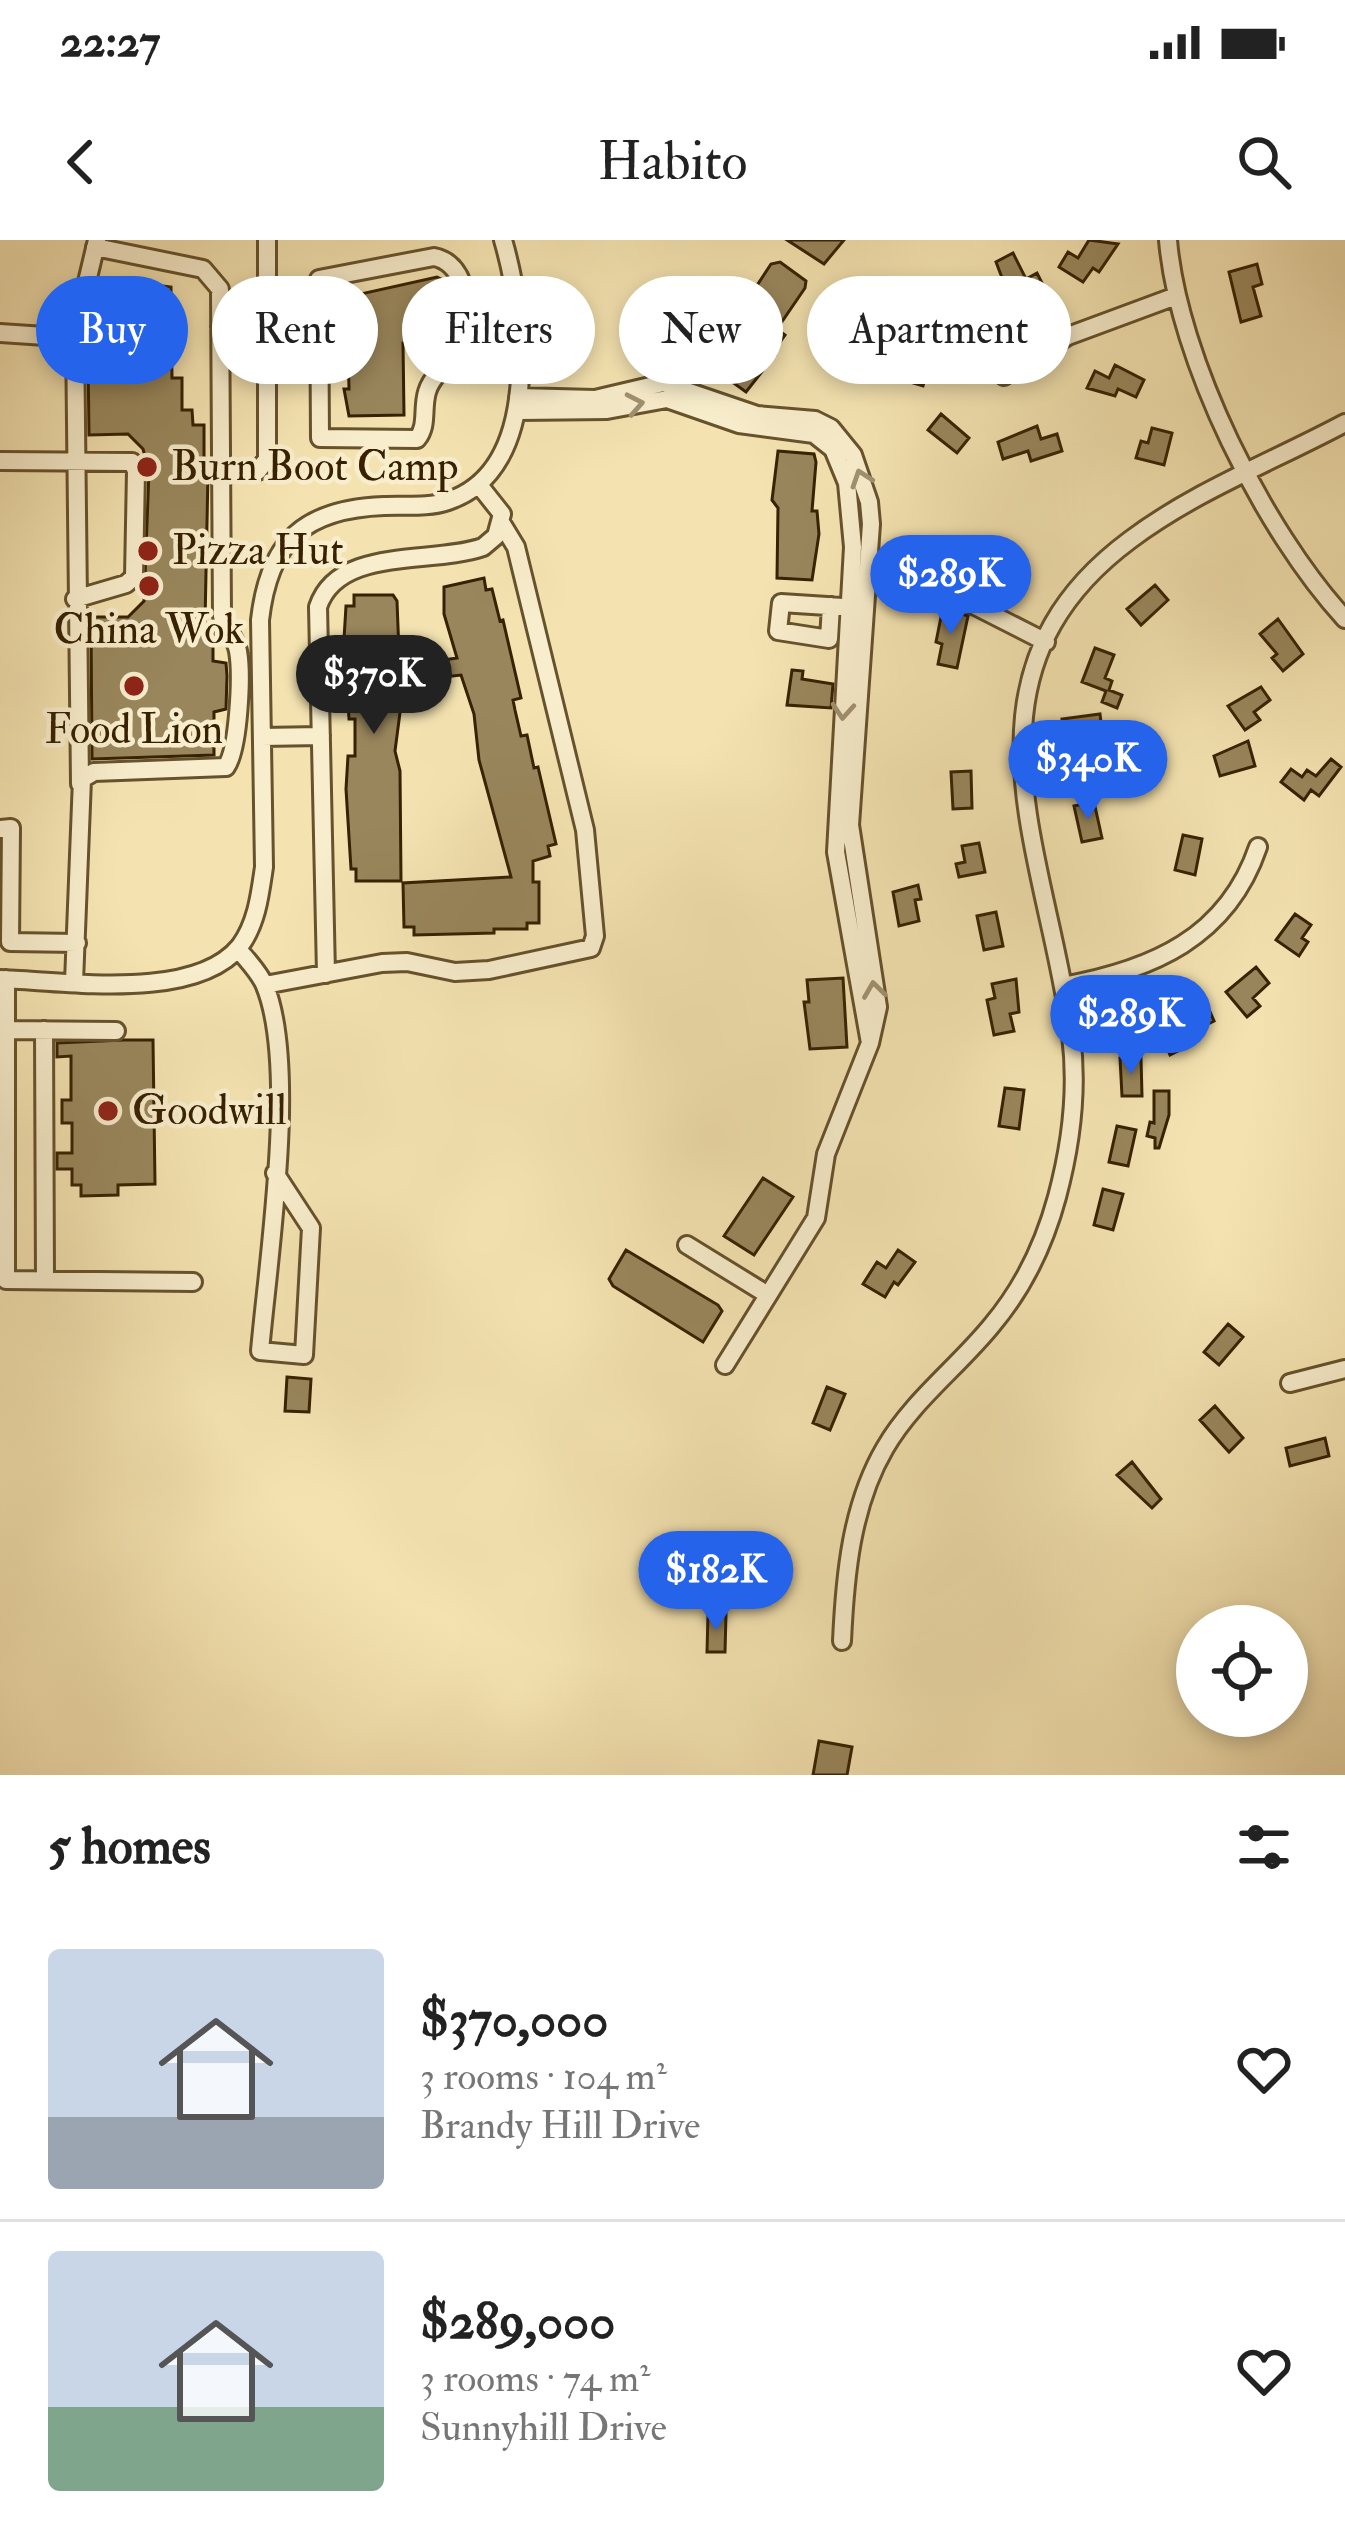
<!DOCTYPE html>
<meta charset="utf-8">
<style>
:root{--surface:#fff;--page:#f2f2f2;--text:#222;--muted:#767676;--line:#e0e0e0;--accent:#2563eb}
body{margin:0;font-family:"IM FELL Double Pica",serif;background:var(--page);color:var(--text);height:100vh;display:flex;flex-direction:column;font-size:45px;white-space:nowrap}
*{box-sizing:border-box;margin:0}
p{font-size:39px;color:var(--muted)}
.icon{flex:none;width:66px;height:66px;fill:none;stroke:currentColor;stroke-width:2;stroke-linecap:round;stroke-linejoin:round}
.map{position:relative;height:1535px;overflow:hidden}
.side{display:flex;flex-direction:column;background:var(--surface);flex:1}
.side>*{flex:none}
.hud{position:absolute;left:36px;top:36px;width:1275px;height:108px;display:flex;gap:24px}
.tools{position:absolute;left:1176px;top:1365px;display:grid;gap:24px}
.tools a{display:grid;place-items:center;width:132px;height:132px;border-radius:50%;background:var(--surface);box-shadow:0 6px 18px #0003;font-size:60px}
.price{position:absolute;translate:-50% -102px;padding:0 27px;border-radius:42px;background:var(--accent);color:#fff;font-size:39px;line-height:78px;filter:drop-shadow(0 3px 6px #0008)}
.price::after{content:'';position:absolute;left:50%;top:72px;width:36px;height:27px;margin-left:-18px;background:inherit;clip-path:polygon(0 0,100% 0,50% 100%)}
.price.current{background:#222;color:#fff}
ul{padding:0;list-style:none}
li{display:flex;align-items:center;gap:36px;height:300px;padding:0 48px}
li+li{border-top:3px solid var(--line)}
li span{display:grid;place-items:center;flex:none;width:336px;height:240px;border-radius:12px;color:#555}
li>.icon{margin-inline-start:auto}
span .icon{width:144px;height:144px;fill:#fffc;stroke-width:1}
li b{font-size:51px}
h2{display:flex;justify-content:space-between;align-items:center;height:144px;padding:0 48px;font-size:51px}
.pill{padding:0 42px;border-radius:54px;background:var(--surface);box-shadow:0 6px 18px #0003;font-size:42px;line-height:108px}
.pill.current{background:var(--accent);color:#fff}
.status{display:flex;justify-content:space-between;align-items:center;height:84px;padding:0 60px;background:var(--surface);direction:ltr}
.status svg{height:33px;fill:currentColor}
header{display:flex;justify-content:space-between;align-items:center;height:156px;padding:0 48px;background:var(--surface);font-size:54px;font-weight:600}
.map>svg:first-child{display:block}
.building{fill:#99865c;stroke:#372100;stroke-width:3}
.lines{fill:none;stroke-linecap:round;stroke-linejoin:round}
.minor-casing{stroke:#66522c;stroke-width:22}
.minor{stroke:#f8edcc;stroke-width:16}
.oneway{stroke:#a19170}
.poi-dot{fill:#8f2418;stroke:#f8edcc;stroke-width:4.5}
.labels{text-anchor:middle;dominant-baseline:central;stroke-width:9;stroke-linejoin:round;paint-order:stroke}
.poi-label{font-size:42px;fill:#372100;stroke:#f8edcc;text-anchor:start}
</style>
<div class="status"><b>22:27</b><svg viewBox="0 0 49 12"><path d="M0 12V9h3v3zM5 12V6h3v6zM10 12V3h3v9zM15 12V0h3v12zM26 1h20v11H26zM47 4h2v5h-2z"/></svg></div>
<header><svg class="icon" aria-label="back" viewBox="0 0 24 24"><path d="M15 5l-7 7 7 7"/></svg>Habito<svg class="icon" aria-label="search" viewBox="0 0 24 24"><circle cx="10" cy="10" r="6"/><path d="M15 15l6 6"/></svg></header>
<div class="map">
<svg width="1345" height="1535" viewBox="0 0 1345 1535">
<rect width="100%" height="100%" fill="#f4e3b1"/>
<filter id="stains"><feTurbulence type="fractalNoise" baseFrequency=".00167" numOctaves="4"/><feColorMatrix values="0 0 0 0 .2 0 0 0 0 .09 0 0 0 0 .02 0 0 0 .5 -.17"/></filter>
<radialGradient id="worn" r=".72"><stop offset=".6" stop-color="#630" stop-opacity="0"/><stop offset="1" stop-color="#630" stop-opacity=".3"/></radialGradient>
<!-- building -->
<path class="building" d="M787,0H844L824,24Z
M1089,0L1118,4L1099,32L1093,28L1083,42L1059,27L1068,12L1078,18Z
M1013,13L1026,39L1037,33L1046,51L1014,69L996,22Z
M780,22L806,41L805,48L777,89L785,95L772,113L775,115L746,152L717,131L730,113L729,103L756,74L745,66L748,59L771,24Z
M1257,24L1262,44L1253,47L1261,76L1241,82L1229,32Z
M437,37L447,42L458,92L403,103L404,175L349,176L344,149H349L347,66L356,55Z
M101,38L171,47L172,138H182V170H192L193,185H204V229L208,233L205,383L213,388V421L226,423L227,436L226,469L214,472V515L92,519L91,383L95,377H128L144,361L149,231L143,209L128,194L89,195L88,116H93V95H99Z
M969,58L979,76L945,96L935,78Z
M912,105L933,111L923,146L903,140Z
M1115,125L1144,140L1136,157L1118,149L1115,156L1087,148L1095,131L1109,138Z
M941,174L969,198L957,213L928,190Z
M1037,186L1041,199L1057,194L1062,211L1031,221L1028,211L1003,219L998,202Z
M1152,188L1172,193L1164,225L1136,218L1141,201L1148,203Z
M778,211L814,214L816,222L812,271H817L819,294L812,340L777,338L778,268L772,260Z
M484,338L486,350L492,349L500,381L503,380L521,458L513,460L515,470L521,496L527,495L534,528L538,527L556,604L548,606L550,616L533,621V642H539V683H527V689H494V693L414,695V687H404L403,643L511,637L479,520L474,474L461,435L425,439L423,423L457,418L444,374V347Z
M1155,345L1168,360L1141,385L1127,369Z
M354,355H393L397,361L401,465L395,511L400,531L401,641H356V629H351L346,549L348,516H355V479H349L344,399L346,366H354Z
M943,367L968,376L957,428L938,424L942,404L936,402Z
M1278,379L1303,414L1283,431L1272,418L1277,414L1260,394Z
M1095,408L1114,415L1105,438L1112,441L1109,450L1122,455L1117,468L1102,462L1106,451L1082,442Z
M792,430L803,431L802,439L833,444L831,468L787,465Z
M1261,447L1270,460L1254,472L1260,480L1245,490L1228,466Z
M1100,474L1104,508L1086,511L1088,526L1069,529L1062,479Z
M1248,501L1255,526L1220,536L1214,516Z
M1331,519L1341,527L1319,556L1311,550L1304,560L1281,542L1291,529L1302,537L1307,530L1316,536Z
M971,531L972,568L953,569L951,532Z
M1094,562L1102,598L1082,602L1074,566Z
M1183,595L1202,599L1195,635L1175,630Z
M979,603L985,632L959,637L956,624L965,622L962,606Z
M918,645L921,659L915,660L919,681L899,686L893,652Z
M996,672L1003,706L984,710L977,676Z
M1295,674L1311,685L1302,698L1308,702L1299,716L1276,700Z
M1256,727L1269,743L1253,758L1260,766L1247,777L1226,752Z
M843,738L847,807L810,809L804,762H809L807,740Z
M1016,739L1019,772L1010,774L1014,791L994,795L987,760L995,758L992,744Z
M1202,753L1214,781L1177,799L1182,809L1170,815L1157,784L1191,766L1188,760Z
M124,800H153L155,944L118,945V955L81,956V945H72V929H57V913H72V883H62V860H71V816L57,817V803Z
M1120,818H1141L1142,856H1122Z
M1005,848L1024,850L1019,889L999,886Z
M1154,851H1169V875L1159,908H1155V898L1147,896L1150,882L1154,883Z
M1117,886L1136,890L1128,926L1109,922Z
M763,938L793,957L754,1015L724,996Z
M1103,949L1123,954L1113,990L1094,985Z
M626,1010L718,1065L722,1071L703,1102L613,1046L609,1039Z
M898,1010L915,1022L898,1045L894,1042L885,1057L863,1044L877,1022L886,1028Z
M1228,1084L1243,1097L1219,1125L1204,1112Z
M287,1137L311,1139L309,1172L285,1171Z
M827,1147L845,1154L830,1190L813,1183Z
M1215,1166L1243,1198L1229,1212L1200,1180Z
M1325,1198L1329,1216L1290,1226L1286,1208Z
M1132,1222L1161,1259L1152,1268L1117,1235Z
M708,1374H726L725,1412H707Z
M819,1501L852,1507L847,1535H813Z"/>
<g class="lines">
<defs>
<path id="minor" d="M1168,0C1178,119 1264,291 1345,379
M220,86L319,84
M0,93L75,98
M472,101C467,71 469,24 434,17L319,39L320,198L417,199C428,186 422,169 427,152C432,133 458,115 472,101L517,103
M1004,136L1068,96L1176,56
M518,157L595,159L663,143L757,175L815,180L831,188L853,215L869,262L871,284L850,585L878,767L870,803L836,612L853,307L847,243L833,209L814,194L739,184L667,159L607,170L519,171
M0,221L132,222L136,231L134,337L126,344L75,359
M221,232L258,231L267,219V0
M942,349L1046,402
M831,366L829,399L778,391L781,363L858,368
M262,497L321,496
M80,544L75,92L97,0
M0,589L11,588L10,702L77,703
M238,709C247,720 260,733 265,746C298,827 268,1020 260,1111L304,1115L311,988L275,933
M326,734L318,367C338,306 431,325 483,307L496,296L502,274L479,245
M0,739C65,741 195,762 240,706C257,683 260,654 264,627L260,380C269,301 304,269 384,266C405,265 428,268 448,261C543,230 525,75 503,0
M6,739V1040L193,1042
M74,742L82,539L94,532L226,527C239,508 242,434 238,411C236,398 225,389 222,376L220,49L203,29L95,7
M265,745L382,723L407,722L455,732L489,730L591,708L595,696L585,590L516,307L502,284
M1063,746C1152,730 1227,698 1258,607
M6,790L116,791
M44,790L45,1040
M687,1005L768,1055
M725,1125L816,978L826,914L870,803
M1290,1143L1345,1129
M842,1401C845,1336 851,1266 885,1208C912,1161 958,1127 992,1085C1024,1047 1044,1005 1057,957C1071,905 1078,849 1071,795C1048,616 947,436 1130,300C1195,251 1274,221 1345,183"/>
</defs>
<!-- minor casing -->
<use href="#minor" class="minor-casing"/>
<!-- minor -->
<use href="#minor" class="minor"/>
</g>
<!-- one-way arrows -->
<defs><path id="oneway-chevron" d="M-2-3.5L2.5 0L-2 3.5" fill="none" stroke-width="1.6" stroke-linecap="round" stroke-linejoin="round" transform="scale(3)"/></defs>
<g class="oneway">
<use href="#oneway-chevron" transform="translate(635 164) rotate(-11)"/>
<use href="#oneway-chevron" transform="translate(861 238) rotate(-109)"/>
<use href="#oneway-chevron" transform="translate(843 471) rotate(94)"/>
<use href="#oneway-chevron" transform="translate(874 750) rotate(-98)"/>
</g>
<!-- markers -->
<g class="poi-dot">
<circle cx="147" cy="227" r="12"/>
<circle cx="148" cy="311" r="12"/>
<circle cx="149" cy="346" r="12"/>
<circle cx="134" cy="446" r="12"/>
<circle cx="108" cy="871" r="12"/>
</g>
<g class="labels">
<!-- poi labels -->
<g class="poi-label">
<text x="171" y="227">Burn Boot Camp</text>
<text x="172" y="311">Pizza Hut</text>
<text x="149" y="390" text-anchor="middle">China Wok</text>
<text x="134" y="490" text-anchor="middle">Food Lion</text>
<text x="132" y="871">Goodwill</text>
</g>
</g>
<rect width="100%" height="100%" filter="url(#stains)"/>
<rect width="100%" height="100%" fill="url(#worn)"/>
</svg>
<div class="tools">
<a><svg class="icon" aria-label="locate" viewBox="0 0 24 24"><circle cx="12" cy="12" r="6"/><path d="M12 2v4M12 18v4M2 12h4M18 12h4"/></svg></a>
</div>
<b class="price" style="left:951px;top:397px">$289K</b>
<b class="price current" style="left:374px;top:497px">$370K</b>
<b class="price" style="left:1088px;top:582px">$340K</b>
<b class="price" style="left:1131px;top:837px">$289K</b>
<b class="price" style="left:716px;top:1393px">$182K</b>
<div class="hud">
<a class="pill current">Buy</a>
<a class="pill">Rent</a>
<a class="pill">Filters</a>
<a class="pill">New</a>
<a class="pill">Apartment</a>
</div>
</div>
<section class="side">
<h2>5 homes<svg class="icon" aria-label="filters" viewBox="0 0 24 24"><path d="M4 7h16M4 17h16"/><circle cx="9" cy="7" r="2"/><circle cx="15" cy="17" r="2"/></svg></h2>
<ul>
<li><span style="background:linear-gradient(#c9d6e8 70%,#9aa5b1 0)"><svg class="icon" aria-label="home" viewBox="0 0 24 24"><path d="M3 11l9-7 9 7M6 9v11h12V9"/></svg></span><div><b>$370,000</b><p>3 rooms · 104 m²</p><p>Brandy Hill Drive</p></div><svg class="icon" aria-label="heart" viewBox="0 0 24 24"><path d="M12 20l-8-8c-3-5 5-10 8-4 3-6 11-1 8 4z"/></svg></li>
<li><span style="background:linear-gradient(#c9d6e8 65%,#7fa58c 0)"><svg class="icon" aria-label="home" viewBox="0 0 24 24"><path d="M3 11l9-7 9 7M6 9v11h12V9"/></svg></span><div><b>$289,000</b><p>3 rooms · 74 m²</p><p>Sunnyhill Drive</p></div><svg class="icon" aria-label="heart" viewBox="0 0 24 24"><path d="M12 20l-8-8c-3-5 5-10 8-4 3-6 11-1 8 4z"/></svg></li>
</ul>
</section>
